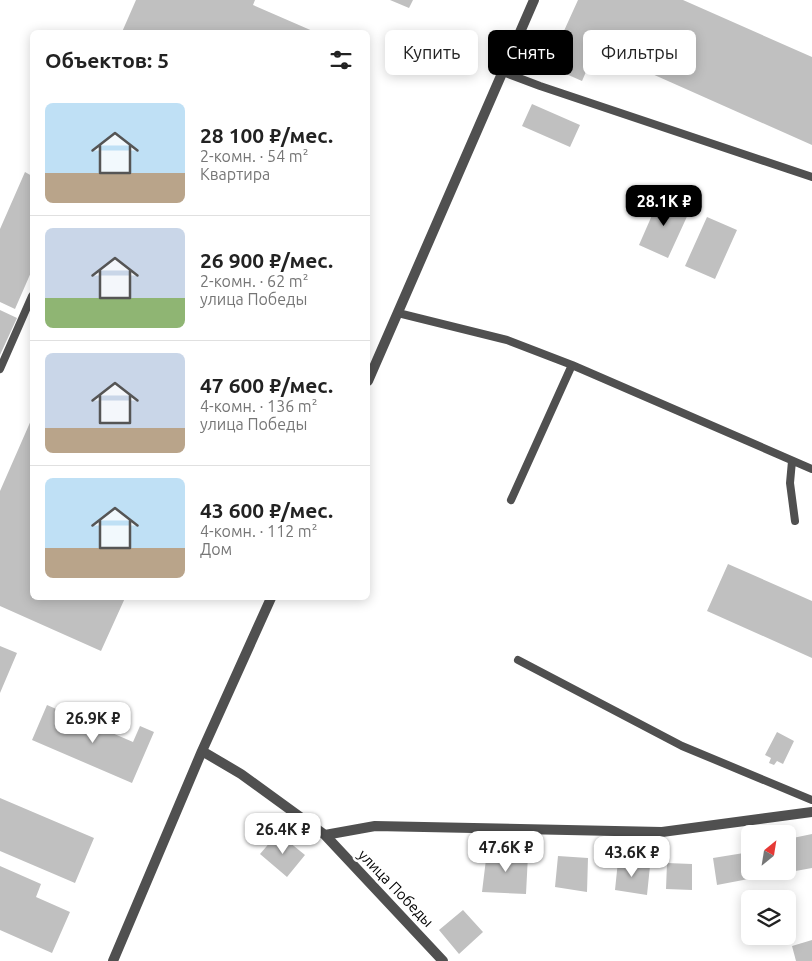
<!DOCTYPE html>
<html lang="ru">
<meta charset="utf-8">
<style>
:root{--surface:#fff;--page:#f6f6f6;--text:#222;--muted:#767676;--line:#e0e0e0;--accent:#000}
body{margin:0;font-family:Ubuntu,sans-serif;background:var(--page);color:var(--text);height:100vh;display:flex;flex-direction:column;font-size:19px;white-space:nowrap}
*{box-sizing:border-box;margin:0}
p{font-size:16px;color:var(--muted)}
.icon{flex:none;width:28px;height:28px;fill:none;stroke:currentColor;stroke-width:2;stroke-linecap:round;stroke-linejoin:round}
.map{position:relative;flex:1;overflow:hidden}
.sheet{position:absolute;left:30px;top:30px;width:340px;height:570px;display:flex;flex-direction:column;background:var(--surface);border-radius:8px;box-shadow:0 2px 12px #0003}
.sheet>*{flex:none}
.hud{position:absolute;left:385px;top:30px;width:351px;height:45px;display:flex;gap:10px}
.needle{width:32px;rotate:30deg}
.buttons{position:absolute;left:741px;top:825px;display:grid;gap:10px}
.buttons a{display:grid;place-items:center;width:55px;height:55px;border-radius:8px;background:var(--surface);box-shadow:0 2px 12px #0003;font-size:25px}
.price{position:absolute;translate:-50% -42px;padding:0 11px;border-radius:10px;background:#fff;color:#222;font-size:16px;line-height:32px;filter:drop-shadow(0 1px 2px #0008)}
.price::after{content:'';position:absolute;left:50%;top:30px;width:15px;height:11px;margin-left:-8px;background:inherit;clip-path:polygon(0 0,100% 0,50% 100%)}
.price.on{background:var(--accent);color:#fff}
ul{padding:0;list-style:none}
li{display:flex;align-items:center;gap:15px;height:125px;padding:0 15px}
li+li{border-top:1px solid var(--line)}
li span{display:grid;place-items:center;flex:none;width:140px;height:100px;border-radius:8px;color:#555}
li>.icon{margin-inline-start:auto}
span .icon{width:60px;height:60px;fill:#fffc;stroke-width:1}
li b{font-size:21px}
h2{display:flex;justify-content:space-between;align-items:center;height:60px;padding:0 15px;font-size:21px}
.tag{padding:0 18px;border-radius:8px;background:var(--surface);box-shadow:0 2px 12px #0003;font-size:18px;line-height:45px}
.tag.on{background:var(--accent);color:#fff}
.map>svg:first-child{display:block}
.building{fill:#c0c0c0}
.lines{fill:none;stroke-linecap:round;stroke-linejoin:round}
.service{stroke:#505050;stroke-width:8}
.minor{stroke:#505050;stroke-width:10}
.labels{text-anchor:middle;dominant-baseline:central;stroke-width:5;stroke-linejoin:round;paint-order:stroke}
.street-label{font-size:15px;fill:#000;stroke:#fff}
</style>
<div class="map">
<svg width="812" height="961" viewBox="0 0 812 961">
<rect width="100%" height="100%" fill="#fff"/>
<!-- building -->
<path class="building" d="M136,0H255L253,5L315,32H122Z
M390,0H413L409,8Z
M578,0H683L812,57V145L596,49L582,81L548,66Z
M532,104L580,125L570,147L522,126Z
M25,172L32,176V270L15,309L0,302V229Z
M660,197L690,210L668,258L639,245Z
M707,217L737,230L715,279L685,266Z
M0,310L17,318L0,355Z
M32,418V598H125L101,651L0,606V491Z
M728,564L812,601V658L707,611Z
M0,646L17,653L0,693Z
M47,705L133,742L140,726L154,732L132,783L32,740Z
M777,732L794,741L783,764L777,761L774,765L769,763L771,758L765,755Z
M0,798L94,838L75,883L0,851Z
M278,833L305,855L287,877L260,854Z
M812,834V868L790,872L788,858V839Z
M487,851L528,855L526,894L482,892Z
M750,852V871H758L759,877L717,885L713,858Z
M558,856L588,858L587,892L555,887Z
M618,861L650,866L647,895L615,890Z
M667,863L692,864V890L666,889Z
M0,866L41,884L36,897L70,912L52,953L0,930Z
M463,910L483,932L459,954L439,930Z
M812,940V961H796L792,946Z"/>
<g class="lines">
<!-- service -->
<path class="service" d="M503,72L540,86L812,177
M398,313L507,340L572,365L812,469
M0,369L32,296
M792,461L790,483L795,521
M511,500L572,365
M518,660L682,746L812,800"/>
<!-- minor -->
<path class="minor" d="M368,381L534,0
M202,751L241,774L325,835L443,961
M325,835L375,826L662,832L812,812
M113,961L202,751L271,598"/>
</g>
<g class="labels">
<!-- street labels -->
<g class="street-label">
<text transform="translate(396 888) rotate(46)">улица Победы</text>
</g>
</g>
</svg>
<div class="buttons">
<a><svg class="needle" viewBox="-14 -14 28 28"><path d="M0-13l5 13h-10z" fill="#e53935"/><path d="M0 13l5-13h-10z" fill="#767676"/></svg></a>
<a><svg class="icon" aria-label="layers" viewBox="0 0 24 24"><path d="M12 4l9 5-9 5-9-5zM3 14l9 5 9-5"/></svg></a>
</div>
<b class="price on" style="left:664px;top:227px">28.1K ₽</b>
<b class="price" style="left:93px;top:744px">26.9K ₽</b>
<b class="price" style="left:283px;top:855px">26.4K ₽</b>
<b class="price" style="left:506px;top:873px">47.6K ₽</b>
<b class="price" style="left:632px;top:878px">43.6K ₽</b>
<div class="hud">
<a class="tag">Купить</a>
<a class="tag on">Снять</a>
<a class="tag">Фильтры</a>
</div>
<section class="sheet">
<h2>Объектов: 5<svg class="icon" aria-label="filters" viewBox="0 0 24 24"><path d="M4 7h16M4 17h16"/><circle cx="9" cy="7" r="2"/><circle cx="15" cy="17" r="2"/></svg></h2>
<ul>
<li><span style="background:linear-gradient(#bfe0f5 70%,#b9a48a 0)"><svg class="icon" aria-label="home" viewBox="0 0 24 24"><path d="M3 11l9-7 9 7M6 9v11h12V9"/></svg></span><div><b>28 100 ₽/мес.</b><p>2-комн. · 54 m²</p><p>Квартира</p></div></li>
<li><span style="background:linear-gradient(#c9d6e8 70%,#8fb573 0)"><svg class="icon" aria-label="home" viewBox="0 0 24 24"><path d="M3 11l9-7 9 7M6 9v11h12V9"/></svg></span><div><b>26 900 ₽/мес.</b><p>2-комн. · 62 m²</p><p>улица Победы</p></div></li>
<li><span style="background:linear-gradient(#c9d6e8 75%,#b9a48a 0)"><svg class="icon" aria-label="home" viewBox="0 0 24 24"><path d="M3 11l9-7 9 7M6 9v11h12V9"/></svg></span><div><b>47 600 ₽/мес.</b><p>4-комн. · 136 m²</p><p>улица Победы</p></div></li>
<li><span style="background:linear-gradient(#bfe0f5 70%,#b9a48a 0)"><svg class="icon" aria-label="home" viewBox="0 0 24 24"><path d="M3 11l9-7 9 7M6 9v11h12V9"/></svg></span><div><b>43 600 ₽/мес.</b><p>4-комн. · 112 m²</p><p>Дом</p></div></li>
</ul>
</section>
</div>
